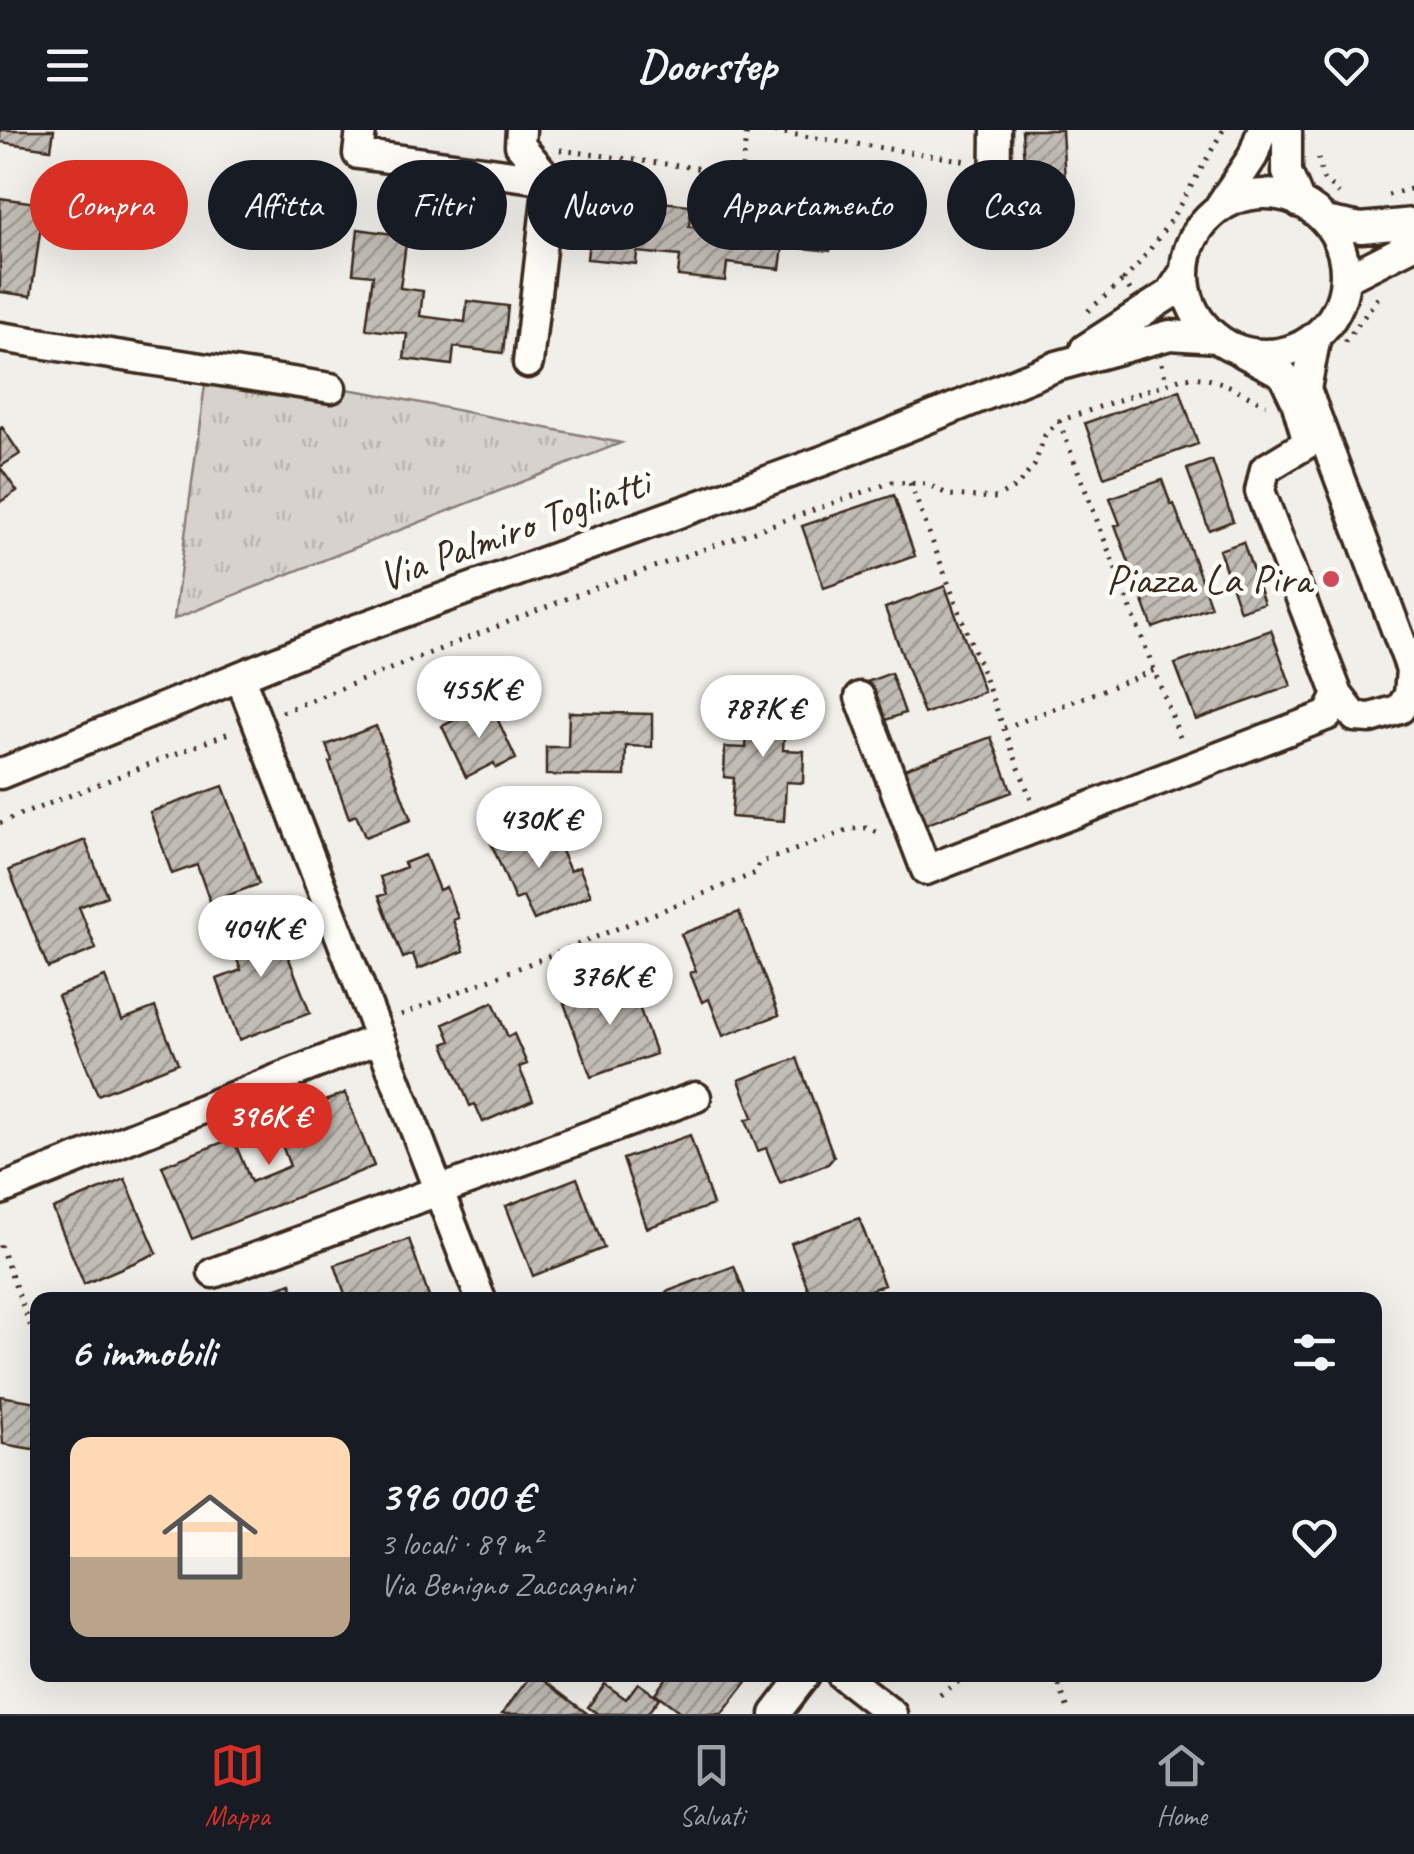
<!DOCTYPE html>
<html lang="it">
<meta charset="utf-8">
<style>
:root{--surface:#171b24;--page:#242831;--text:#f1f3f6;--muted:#9ea1a6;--line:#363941;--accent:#d93025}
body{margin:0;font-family:Caveat,sans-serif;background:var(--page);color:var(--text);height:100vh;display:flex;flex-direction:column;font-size:38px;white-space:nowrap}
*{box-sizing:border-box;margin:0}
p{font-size:32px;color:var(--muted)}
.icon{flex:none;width:55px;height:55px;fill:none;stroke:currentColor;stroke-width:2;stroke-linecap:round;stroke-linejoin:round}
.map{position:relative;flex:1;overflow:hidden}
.side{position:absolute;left:30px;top:1162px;width:1352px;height:390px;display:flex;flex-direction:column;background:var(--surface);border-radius:20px;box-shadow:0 10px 40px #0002}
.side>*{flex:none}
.banner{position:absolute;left:30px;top:30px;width:1355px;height:90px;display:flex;gap:20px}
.price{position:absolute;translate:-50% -85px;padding:0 22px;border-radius:35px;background:#fff;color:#222;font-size:32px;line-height:65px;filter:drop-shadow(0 2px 5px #0008)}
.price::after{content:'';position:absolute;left:50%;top:60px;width:30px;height:22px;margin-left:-15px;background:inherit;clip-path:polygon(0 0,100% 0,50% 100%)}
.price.active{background:var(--accent);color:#fff}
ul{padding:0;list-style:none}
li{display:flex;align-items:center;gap:30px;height:250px;padding:0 40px}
li span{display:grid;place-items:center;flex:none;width:280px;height:200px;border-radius:20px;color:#555}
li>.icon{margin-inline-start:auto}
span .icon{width:120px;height:120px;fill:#fffc;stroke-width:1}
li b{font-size:42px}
h2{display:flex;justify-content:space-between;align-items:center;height:120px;padding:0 40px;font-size:42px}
.chip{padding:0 35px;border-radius:45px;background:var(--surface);box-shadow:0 10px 40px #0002;font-size:35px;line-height:90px}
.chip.active{background:var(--accent);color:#fff}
header{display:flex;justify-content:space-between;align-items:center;height:130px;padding:0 40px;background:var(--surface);font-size:45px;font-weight:700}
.tabs{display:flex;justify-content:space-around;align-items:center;height:140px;border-top:2px solid var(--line);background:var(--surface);font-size:28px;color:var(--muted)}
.tabs a{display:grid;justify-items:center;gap:5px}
.tabs .active{color:var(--accent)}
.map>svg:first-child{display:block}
.grass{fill:url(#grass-tufts);stroke:#897e75;stroke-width:2.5}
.building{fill:url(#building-hatch);stroke:#3b2a1e;stroke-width:2.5}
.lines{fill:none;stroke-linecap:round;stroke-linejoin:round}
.minor-casing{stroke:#3b2a1e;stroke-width:35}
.path{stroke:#3b2a1e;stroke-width:5;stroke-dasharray:2.5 8;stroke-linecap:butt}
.minor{stroke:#fdfcf7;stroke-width:28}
.poi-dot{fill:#d1495b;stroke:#fdfcf7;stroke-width:4}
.labels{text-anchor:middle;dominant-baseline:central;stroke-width:9;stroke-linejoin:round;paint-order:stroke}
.street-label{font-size:42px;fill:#3b2a1e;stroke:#fdfcf7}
.poi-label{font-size:42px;fill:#3b2a1e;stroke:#fdfcf7;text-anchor:end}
</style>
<header><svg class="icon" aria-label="menu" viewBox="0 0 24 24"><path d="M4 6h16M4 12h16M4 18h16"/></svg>Doorstep<svg class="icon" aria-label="heart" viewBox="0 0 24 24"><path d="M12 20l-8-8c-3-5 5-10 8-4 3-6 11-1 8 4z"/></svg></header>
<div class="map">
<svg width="1414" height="1584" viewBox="0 0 1414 1584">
<defs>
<pattern id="grass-tufts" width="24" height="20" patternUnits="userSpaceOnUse" patternTransform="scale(2.5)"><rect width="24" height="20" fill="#d7d2cc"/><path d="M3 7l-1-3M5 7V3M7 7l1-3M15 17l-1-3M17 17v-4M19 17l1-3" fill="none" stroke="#b9b4af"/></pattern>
<pattern id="building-hatch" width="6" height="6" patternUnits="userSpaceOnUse" patternTransform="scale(2.5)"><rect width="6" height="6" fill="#c1bcb4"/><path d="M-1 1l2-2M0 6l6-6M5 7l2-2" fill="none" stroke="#9e9992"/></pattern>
</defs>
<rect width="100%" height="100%" fill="#f1efea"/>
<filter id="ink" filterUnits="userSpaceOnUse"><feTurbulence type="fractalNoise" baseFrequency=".01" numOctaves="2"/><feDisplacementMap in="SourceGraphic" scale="20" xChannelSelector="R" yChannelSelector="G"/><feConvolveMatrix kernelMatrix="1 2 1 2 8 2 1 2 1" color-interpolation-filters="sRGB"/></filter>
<g filter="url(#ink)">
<!-- grass -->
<path class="grass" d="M207,239L366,262L621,313L174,489Z"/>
<!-- building -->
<path class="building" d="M0,0H54L51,19L0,12Z
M1022,0H1062L1066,68L1026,71Z
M845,49L886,54L880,105L833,100L830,121L783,116L780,139L727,133L725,151L678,146L680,126L637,122L636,134L587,129L592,83L639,89L642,70L691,75L689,97L736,102L738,83L784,89L786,70L842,77Z
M0,68L44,74L31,166L0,162Z
M358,99L407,106L400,158L423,161L420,186L465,192L467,171L508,176L503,223L454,217L452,235L404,229L407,204L366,199L373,145L353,143Z
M1180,260L1198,314L1104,347L1085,293Z
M2,297L20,324L0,337L17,361L0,372V299Z
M1212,330L1233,391L1209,400L1187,339Z
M1162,350L1171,375L1174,374L1211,477L1153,498L1115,395L1120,394L1110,368Z
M894,365L915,426L824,458L802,396Z
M1243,412L1264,473L1240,481L1219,420Z
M945,456L984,562L924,584L885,478Z
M1271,500L1291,556L1196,590L1175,534Z
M891,543L905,583L878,593L864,553Z
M749,559L787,561L783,620L804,621L803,653L786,652L784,691L731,687L734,648L724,647L725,617L746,618Z
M490,573L516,629L496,638L494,633L466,647L442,596Z
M569,582L652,584V617L626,616L625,646L546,645V617H568Z
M376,596L411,690L365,707L356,685L349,688L329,632L332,631L326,615Z
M991,607L1012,662L917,698L896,642Z
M223,656L259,754L210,772L197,735L172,744L150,682Z
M533,694L536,700L549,694L570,741L579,737L591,765L534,790L523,767L515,770L491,713Z
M85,710L107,766L79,777L96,819L48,838L9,740Z
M425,725L439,760L446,757L458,788L453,790L464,821L418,839L413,824L403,828L379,766L386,764L380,747L406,737L404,733Z
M271,782L310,883L239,910L217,849L241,840L226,800Z
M739,782L779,885L723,906L709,869L702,872L690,843L696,841L681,804Z
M105,847L122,890L155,877L178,933L98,965L58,866Z
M629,849L656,924L591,947L564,873Z
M493,872L508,907L514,904L527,934L519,937L533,970L483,992L475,974L470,976L444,914L451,911L444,894Z
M797,928L834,1027L828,1034L780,1053L766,1018L758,1021L746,990L753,987L739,950Z
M345,963L374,1036L192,1109L162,1036L233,1008L251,1052L290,1036L273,992Z
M690,1005L713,1075L647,1098L623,1029Z
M577,1048L604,1118L533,1146L506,1076Z
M125,1049L157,1123L84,1154L53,1079Z
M859,1088L884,1155L842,1170H812L791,1113Z
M409,1109L430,1170H347L335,1135Z
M734,1136L747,1170H669L666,1162Z
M291,1153L297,1170H242Z
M0,1266L38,1272V1320L3,1314Z
M531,1545H536L588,1584H502Z
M669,1545H752L722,1584H683L655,1563Z
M638,1553L659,1568L647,1584H598L588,1577L605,1554L626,1569Z"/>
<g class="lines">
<defs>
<path id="minor" d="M361,0L358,24L549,50
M521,0L520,15L549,50L528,233
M1287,0V42L1300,73
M1185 144a80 80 0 1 1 160 0a80 80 0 1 1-160 0Z
M1218,79L1253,26L1262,0
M995,83L996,0
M1325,91L1361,98L1414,93
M1345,149L1414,114
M0,207L331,258
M1085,219L1170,164L1185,141
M1238,220L1283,244L1296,271L1308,313L1265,339L1260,361L1338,565L1355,587L1371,588L1400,579L1409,565L1411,539L1306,259L1316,206
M240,547L481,1170
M860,567L926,740L1328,585L1338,565
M0,644L349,502L825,330L1057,236L1170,205L1217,208
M0,1060L380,908
M213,1143L696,967
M842,1545L892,1584
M775,1584L805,1545"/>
</defs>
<!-- minor casing -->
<use href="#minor" class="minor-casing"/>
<!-- path -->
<path class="path" d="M764,0L968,31
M560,20L741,44L747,0
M1318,28L1323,49L1339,64
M1388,65L1414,58
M1130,160L1124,150C1165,107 1194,51 1223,0
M1088,181L1124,150
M1345,212L1380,165
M1162,233L1166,253
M1059,291L1181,610
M910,353L1032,672
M282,582L581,463L892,352L927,354L949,365L996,368L1017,356L1034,336L1045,305L1059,291L1182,248C1217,245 1237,260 1266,275
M1004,598L1155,540
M0,693L234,601
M401,885L756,743L759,733L852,699L866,698L883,705
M0,1115L33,1203
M1055,1545L1070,1584
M940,1565L955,1553L980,1545"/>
<!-- minor -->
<use href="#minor" class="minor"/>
</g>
</g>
<!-- markers -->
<circle class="poi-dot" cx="1331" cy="449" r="10"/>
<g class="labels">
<!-- street labels -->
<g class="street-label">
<text transform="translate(514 400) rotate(-20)">Via Palmiro Togliatti</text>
</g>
<!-- poi labels -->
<g class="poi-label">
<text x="1311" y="449">Piazza La Pira</text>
</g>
</g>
</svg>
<b class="price" style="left:479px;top:611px">455K €</b>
<b class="price" style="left:763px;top:630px">787K €</b>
<b class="price" style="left:539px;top:741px">430K €</b>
<b class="price" style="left:261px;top:850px">404K €</b>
<b class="price" style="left:610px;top:898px">376K €</b>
<b class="price active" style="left:269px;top:1038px">396K €</b>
<div class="banner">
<a class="chip active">Compra</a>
<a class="chip">Affitta</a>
<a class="chip">Filtri</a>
<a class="chip">Nuovo</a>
<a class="chip">Appartamento</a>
<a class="chip">Casa</a>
</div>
<section class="side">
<h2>6 immobili<svg class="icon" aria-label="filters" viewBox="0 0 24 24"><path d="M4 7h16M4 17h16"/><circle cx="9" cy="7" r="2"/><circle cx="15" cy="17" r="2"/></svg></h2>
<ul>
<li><span style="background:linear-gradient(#ffd9b3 60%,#b9a48a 0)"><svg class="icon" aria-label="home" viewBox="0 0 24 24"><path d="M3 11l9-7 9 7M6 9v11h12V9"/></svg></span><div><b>396 000 €</b><p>3 locali · 89 m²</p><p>Via Benigno Zaccagnini</p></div><svg class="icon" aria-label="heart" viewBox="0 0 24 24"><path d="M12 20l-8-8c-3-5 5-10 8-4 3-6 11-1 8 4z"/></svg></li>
</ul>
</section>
</div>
<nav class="tabs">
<a class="active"><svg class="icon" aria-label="map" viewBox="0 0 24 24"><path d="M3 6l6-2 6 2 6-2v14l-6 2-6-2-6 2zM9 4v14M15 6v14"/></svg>Mappa</a>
<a><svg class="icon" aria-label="saved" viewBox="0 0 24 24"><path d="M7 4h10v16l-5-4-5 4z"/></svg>Salvati</a>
<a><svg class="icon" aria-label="home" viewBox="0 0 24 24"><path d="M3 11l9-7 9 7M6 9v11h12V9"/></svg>Home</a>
</nav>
